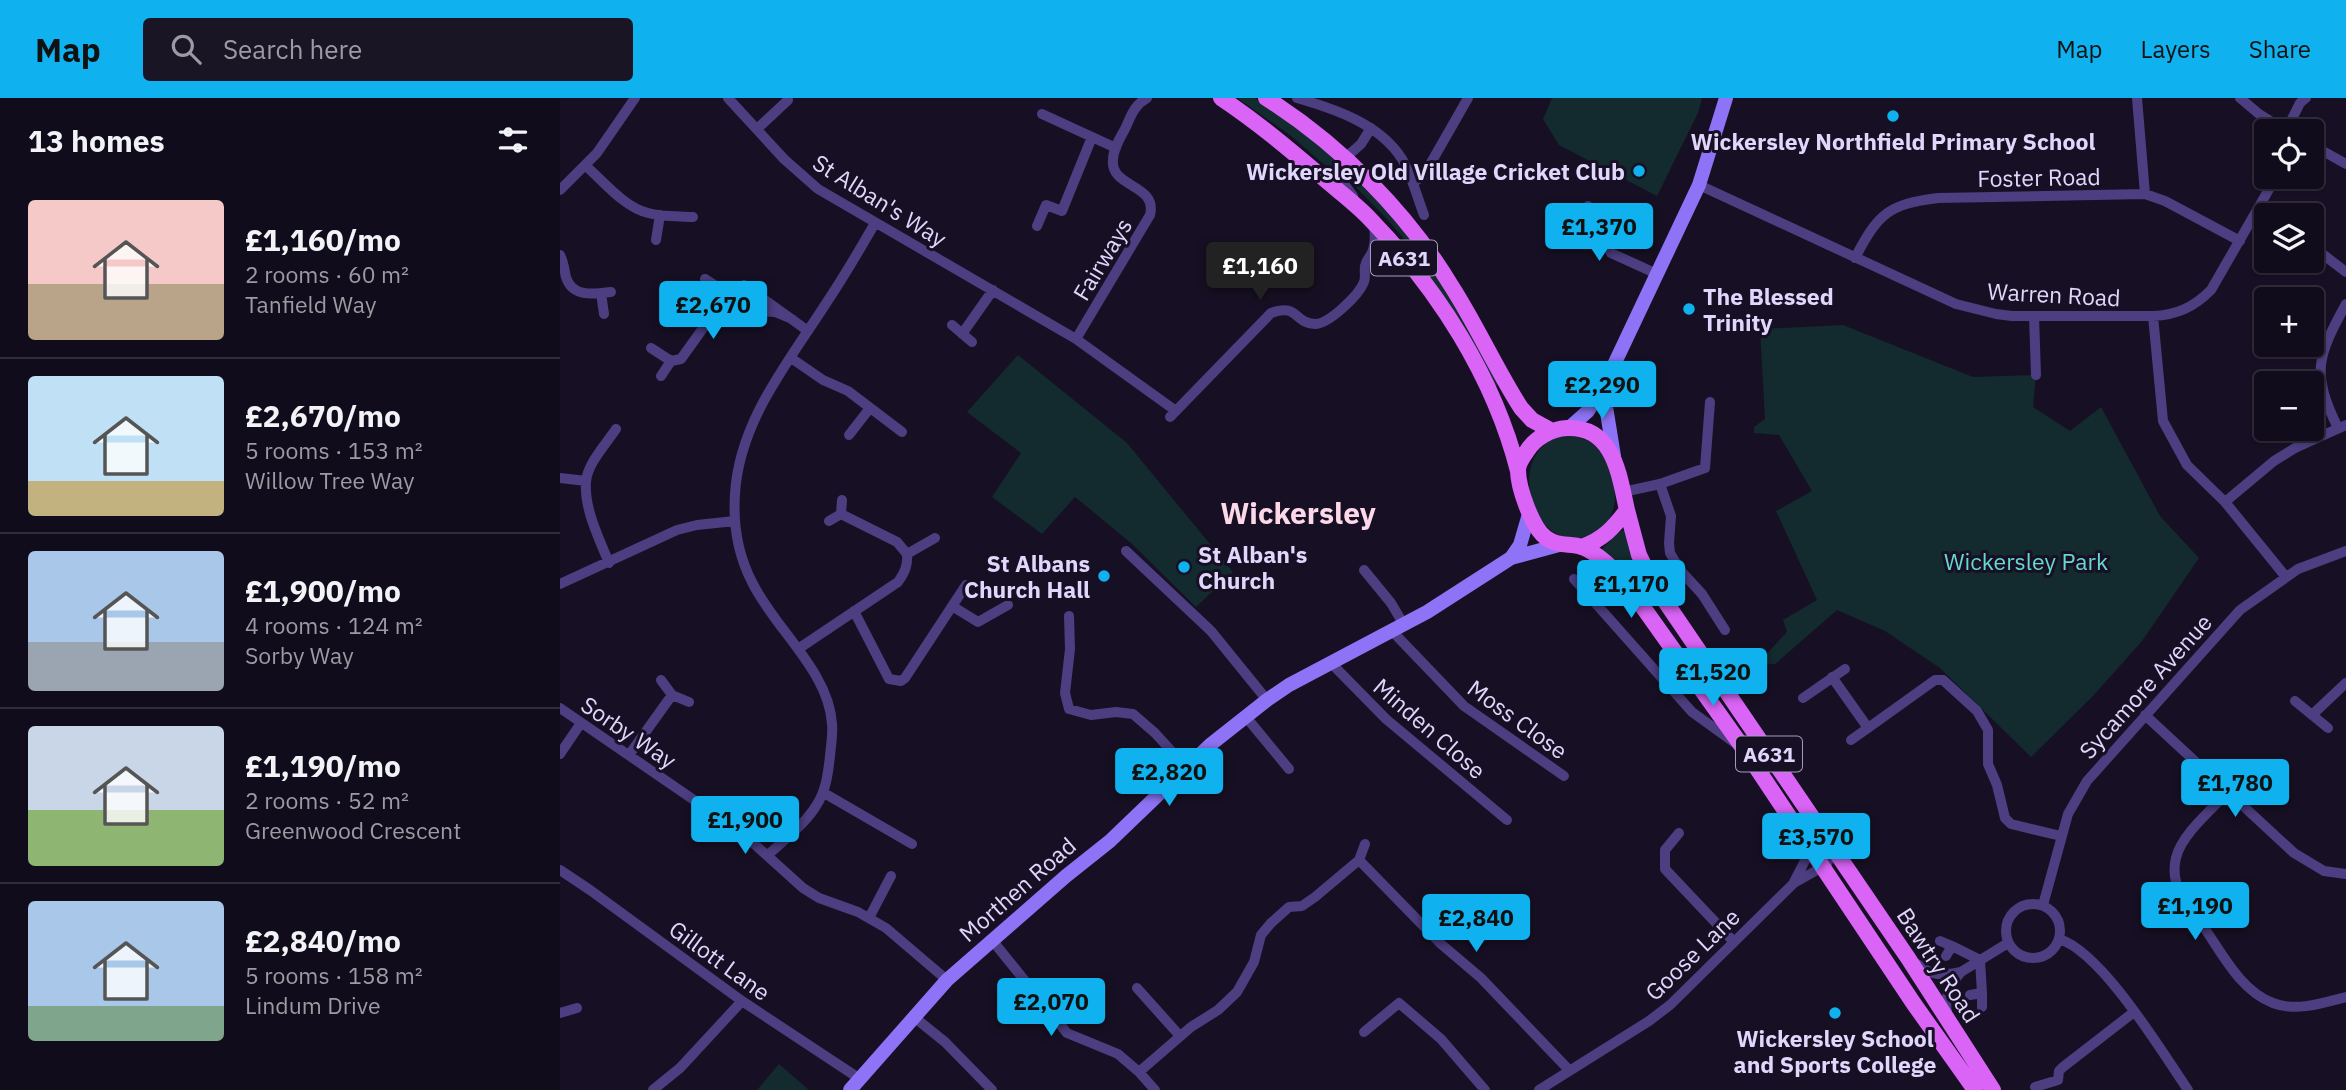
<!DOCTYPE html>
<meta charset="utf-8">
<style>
:root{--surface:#110c1b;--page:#1a1524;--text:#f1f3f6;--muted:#9c9ba3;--line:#302c3a;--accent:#0fb1ef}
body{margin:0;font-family:"IBM Plex Sans",sans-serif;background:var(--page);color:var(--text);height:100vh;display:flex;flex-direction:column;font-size:26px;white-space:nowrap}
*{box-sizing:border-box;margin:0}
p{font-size:23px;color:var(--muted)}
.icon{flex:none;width:38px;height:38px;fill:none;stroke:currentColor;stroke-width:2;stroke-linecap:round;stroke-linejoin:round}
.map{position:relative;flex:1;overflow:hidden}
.side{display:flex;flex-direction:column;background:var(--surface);width:560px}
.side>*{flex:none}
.controls{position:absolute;left:1694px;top:21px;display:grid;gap:14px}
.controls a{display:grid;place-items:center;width:70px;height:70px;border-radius:7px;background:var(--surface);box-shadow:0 2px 5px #0004,0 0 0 2px var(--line);font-size:35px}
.price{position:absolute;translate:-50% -60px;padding:0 16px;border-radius:7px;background:var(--accent);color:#111;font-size:23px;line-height:46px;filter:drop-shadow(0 2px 4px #0008)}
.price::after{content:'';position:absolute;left:50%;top:42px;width:21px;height:16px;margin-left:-10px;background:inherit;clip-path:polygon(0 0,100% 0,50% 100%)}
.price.current{background:#222;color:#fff}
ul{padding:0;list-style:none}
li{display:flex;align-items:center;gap:21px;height:175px;padding:0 28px}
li+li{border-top:2px solid var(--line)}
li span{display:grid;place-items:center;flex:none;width:196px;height:140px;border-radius:7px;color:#555}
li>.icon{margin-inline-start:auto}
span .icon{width:84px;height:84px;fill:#fffc;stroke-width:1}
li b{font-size:30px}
h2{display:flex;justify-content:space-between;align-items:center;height:84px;padding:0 28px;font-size:30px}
header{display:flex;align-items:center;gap:42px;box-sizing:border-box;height:98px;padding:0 35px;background:var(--accent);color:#111}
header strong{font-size:33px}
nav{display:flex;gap:38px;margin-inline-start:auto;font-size:24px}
.search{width:490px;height:63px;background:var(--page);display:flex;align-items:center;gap:18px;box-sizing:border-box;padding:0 24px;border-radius:7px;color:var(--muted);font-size:26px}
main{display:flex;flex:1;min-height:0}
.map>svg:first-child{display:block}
.green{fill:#132a2e}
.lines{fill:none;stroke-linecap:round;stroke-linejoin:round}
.street{stroke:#4c3e80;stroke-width:10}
.secondary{stroke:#8e73f6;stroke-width:14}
.primary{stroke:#d964f5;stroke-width:16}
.poi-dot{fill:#0fb1ef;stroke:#171024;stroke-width:2.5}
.labels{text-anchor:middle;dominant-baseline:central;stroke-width:6;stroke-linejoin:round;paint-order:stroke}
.shield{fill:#171024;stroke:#a49bbb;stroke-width:2}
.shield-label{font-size:21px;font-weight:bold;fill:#e1d6fc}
.poi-label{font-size:23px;font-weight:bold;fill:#e1d6fc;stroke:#171024}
.street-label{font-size:23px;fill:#e1d6fc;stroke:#171024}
.park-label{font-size:23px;fill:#66d8d0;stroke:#171024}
.district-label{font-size:30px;font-weight:bold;fill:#fdd8e8;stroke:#171024}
</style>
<header>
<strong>Map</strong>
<div class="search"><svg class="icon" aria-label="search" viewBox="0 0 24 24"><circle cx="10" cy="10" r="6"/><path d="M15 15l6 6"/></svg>Search here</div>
<nav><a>Map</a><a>Layers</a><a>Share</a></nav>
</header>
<main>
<section class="side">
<h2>13 homes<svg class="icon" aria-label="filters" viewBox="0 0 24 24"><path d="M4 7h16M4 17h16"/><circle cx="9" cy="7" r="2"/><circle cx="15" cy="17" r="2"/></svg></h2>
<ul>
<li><span style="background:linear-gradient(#f6c9c9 60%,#b9a48a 0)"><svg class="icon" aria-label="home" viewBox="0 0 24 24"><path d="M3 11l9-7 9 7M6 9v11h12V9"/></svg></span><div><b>£1,160/mo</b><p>2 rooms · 60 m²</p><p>Tanfield Way</p></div></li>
<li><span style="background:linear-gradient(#bfe0f5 75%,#c2b280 0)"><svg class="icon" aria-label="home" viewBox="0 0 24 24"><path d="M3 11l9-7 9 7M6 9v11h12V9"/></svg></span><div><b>£2,670/mo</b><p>5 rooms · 153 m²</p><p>Willow Tree Way</p></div></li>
<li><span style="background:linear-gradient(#a9c7e8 65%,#9aa5b1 0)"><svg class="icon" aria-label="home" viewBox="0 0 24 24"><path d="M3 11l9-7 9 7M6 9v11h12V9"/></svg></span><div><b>£1,900/mo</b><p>4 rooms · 124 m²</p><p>Sorby Way</p></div></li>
<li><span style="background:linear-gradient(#c9d6e8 60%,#8fb573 0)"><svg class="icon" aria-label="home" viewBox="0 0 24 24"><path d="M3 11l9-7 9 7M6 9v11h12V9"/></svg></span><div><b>£1,190/mo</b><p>2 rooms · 52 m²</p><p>Greenwood Crescent</p></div></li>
<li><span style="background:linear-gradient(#a9c7e8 75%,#7fa58c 0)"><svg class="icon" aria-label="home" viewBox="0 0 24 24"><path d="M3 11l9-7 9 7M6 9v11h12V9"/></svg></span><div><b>£2,840/mo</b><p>5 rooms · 158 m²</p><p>Lindum Drive</p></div></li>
</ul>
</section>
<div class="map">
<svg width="1786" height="992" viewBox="0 0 1786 992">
<rect width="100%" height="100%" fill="#171024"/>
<!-- green -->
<path class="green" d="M677,0H695L740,31L776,61L775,76L730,37Z
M992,0H1142L1138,15L1097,98L999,47L983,21Z
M788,73L813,96L864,157L941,285L934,289L855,154L828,122L790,83L786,77Z
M1283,227L1413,279L1476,277L1473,309L1510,333L1541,309L1600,418L1639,460L1582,543L1533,598L1471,659L1380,570L1325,533L1277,512L1215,566L1196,567L1227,534L1223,522L1257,502L1216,413L1252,393L1219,337L1194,335V329L1205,321L1200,231Z
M458,257L567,345L673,474L636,509L571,445L515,399L482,436L432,399L461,355L407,314Z
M1008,337C1019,339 1029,341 1037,350C1055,367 1063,409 1044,428C1035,438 1022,441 1010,440C962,434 950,344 1008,337Z
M1064,432L1088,488L1079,493L1041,452L1059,434Z
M219,966L249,992H197Z"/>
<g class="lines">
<!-- street -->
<path class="street" d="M168,0L224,61L258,91L516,241L616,313
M737,0C775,11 820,26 842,61C852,78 857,99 864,117
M1577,0L1585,96
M1680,0L1699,16L1726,33
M482,16L556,50
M197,31L228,2
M1726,33L1740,5L1746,0
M1752,47L1786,66
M26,68C44,84 64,109 88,115C102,119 119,118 133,119
M853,85L864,77L908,0
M1139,87L1396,206L1436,216L1452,218H1593C1617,217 1634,209 1651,192L1716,79
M0,92L37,55L75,0
M793,98L779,79L778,69L784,61L801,46L811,30
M1028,108L1051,155L1097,176
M1699,108L1712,117
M477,128L486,107L502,113L532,39
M96,142L100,117
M1752,148L1786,174
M0,157C4,165 4,171 6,179C12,200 35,196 51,194
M812,157L827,156L845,164
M1295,160C1318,116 1328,106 1378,100L1585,96L1605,103L1680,143
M145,181L173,199
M184,187L248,233
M41,195L44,216
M1474,218L1476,277
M1593,218L1603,323L1627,367L1665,404L1726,479
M392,227L412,244
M402,236L433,192
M516,241L590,117C598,86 550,90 553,62C553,51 560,40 565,31C571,18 574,7 587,0
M91,250L111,263L121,261L161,205L173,199L195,213L215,214L232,221
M231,260L263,282L288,293L342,334
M101,278L111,263
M610,319L711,215C739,205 733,225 755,226C769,226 799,197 804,184C806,179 804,173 805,168C806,162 807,163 810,158C816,149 815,137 814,126
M1778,330C1751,275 1757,259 1786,206
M289,337L310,310
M0,380L26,383
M1100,386L1111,418L1109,445L1110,455L1120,472L1142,496L1165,532
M1063,394L1100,386L1145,370L1150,304
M1665,404L1714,363L1735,350L1786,327
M281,416L337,444L347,456
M269,423L281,416L282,402
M566,453L651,533L707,602
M49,465C39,440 24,411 26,384C27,366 46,346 56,331
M804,472L831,505L844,527
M1014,481L1132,614L1175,645
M0,486L117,432L137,427L175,423
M392,508L418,524L448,507
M294,513L329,581L341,583L345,580L406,487
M509,518L510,551L505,595L509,611L531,617L556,614L573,616L595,635L626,669
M832,533L904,608L1004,678
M238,551L338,484C345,474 348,467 347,456L375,440
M771,565L826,621L947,722
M1272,579L1308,630L1375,582H1383L1417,613L1428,632V666L1437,687L1445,720L1451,726L1501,738
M1106,583L1126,568
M112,597L129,604
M1243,600L1285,571
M1735,603L1768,630
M0,610L182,735L243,790L259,800L298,814L326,830L387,882
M1585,617L1734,755L1764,773L1786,776
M1752,617L1786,585
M686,619L729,671
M1291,642L1308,630
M0,656L21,625
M69,657L112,597L101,582
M1668,694C1652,711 1621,737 1616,760C1613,772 1615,785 1621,796C1627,808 1637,820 1645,831C1663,857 1681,893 1713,905C1736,914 1763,905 1786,899
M264,695L352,746
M1119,735L1105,752V771L1174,844
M208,757C224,742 244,727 256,708C266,693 268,676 270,658C271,647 273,636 272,626C269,573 214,530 192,484C178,457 173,426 175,396C179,324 227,266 265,207C283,180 299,153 315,125
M799,762L881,846L921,880L1009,972
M0,772L30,792L182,903L300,981
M1234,784L1251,751
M1446 833a27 27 0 1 1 54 0a27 27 0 1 1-54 0Z
M1483,807L1508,716L1527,683L1680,512L1738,471L1786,453
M309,820L331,778
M1499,841C1542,854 1602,954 1628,992
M432,842L507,935L558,956L579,974L595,992
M1380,843L1392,848L1386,858
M1392,848L1420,862L1422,895
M1357,866C1372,878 1382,878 1401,874C1390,887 1384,897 1387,915
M1401,874L1448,845
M577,890L620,938
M1410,897L1422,895V909
M0,915L17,910
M354,919L385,944L432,992
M804,934L839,905L881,941L925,992
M579,974L631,929L658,912L677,894L694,864L701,837L711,825L729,809L742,808L755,799L799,762L805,746
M1475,989L1498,982L1499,973L1503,969L1574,914
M93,992L120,970L182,903
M979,992L1089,923L1110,907L1234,785L1266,767L1270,760L1267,748"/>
<!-- secondary -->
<path class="secondary" d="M1043,290L1054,358
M1009,330L1028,313L1043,290L1139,87L1166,0
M951,460L960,447L969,416
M290,992L387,882L506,778L550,743L650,647L707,602L729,587L867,514L951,460L999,447"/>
<!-- primary -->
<path class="primary" d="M661,0C697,24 729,51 762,79C778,93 796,106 810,121C878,191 934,279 958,373
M706,0C780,47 847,114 892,189C917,228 936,271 961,310L972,322L992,333
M1067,412L1079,457L1094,487L1348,860L1433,992
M1021,449C1043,442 1054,429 1067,412C1059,377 1054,328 1007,330C991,331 975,340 967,353C963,359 958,365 958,372C958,389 972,430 986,440C998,449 1010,445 1022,449C1041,457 1058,475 1070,491L1186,654L1354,906L1415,992"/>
</g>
<!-- markers -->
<g class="poi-dot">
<circle cx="1333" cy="18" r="7"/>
<circle cx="1079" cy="73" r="7"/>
<circle cx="1129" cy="211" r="7"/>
<circle cx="624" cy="469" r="7"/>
<circle cx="544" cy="478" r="7"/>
<circle cx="1275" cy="915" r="7"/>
</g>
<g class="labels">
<!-- shield labels -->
<g class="shield">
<rect x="811" y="142.5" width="66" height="35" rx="5"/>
<rect x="1176" y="638.5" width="66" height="35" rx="5"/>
</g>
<g class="shield-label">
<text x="844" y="160">A631</text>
<text x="1209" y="656">A631</text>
</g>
<!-- poi labels -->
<g class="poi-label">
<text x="1333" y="43">Wickersley Northfield Primary School</text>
<text x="1065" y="73" text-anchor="end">Wickersley Old Village Cricket Club</text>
<text x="1143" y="198" text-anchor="start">The Blessed<tspan x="1143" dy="26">Trinity</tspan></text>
<text x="638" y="456" text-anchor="start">St Alban's<tspan x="638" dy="26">Church</tspan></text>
<text x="530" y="465" text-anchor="end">St Albans<tspan x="530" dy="26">Church Hall</tspan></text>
<text x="1275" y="940">Wickersley School<tspan x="1275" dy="26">and Sports College</tspan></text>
</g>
<!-- street labels -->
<g class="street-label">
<text transform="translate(1479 79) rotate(-1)">Foster Road</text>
<text transform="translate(320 102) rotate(32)">St Alban's Way</text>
<text transform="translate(542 161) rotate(-59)">Fairways</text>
<text transform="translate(1494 196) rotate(3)">Warren Road</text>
<text transform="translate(1585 588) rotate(-48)">Sycamore Avenue</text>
<text transform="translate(958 621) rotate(36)">Moss Close</text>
<text transform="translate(870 630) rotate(41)">Minden Close</text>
<text transform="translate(69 634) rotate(34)">Sorby Way</text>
<text transform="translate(457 791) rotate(-41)">Morthen Road</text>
<text transform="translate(1132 856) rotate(-44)">Goose Lane</text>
<text transform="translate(160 862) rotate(36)">Gillott Lane</text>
<text transform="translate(1379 867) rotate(57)">Bawtry Road</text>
</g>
<!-- park labels -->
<g class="park-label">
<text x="1466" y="463">Wickersley Park</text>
</g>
<!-- district labels -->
<g class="district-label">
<text x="738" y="414">Wickersley</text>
</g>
</g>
</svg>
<div class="controls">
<a><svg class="icon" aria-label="locate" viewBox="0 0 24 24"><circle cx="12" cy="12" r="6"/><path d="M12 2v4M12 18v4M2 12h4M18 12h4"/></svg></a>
<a><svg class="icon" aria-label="layers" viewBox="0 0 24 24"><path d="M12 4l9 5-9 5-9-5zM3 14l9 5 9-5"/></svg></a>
<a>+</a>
<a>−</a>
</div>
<b class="price" style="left:1039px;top:165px">£1,370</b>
<b class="price current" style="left:700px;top:204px">£1,160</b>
<b class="price" style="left:153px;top:243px">£2,670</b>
<b class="price" style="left:1042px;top:323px">£2,290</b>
<b class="price" style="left:1071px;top:522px">£1,170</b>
<b class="price" style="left:1153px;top:610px">£1,520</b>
<b class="price" style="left:609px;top:710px">£2,820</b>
<b class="price" style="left:1675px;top:721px">£1,780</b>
<b class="price" style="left:185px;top:758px">£1,900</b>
<b class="price" style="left:1256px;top:775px">£3,570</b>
<b class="price" style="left:1635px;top:844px">£1,190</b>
<b class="price" style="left:916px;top:856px">£2,840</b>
<b class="price" style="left:491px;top:940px">£2,070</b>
</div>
</main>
